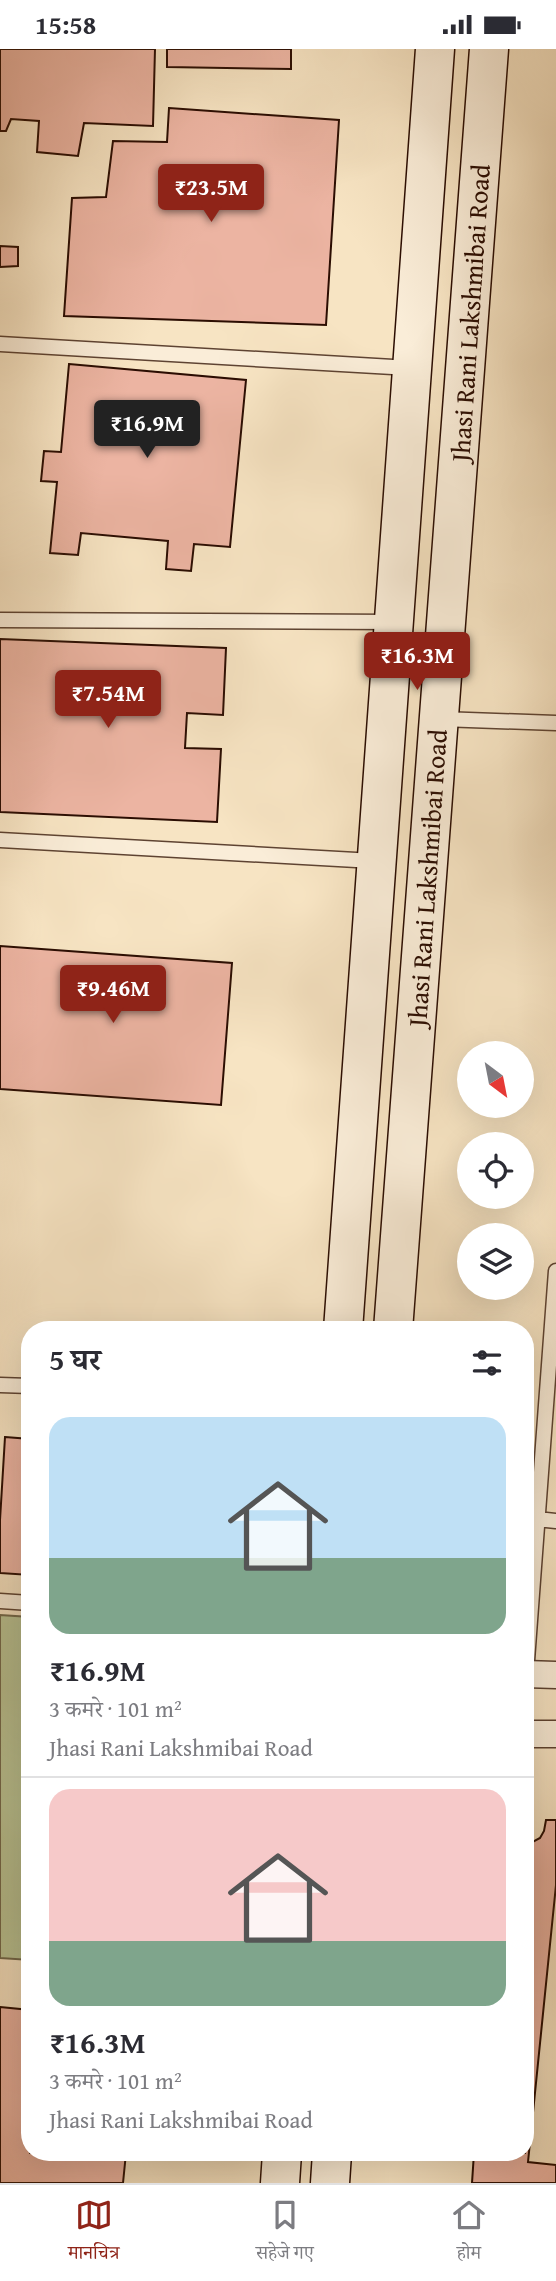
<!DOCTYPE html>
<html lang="hi">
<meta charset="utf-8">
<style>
:root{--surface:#fff;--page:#f7f7f7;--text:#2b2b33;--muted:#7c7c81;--line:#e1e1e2;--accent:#8f2418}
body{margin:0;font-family:"Gentium Book Plus","Noto Serif Devanagari",serif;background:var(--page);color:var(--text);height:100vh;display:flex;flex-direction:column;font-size:26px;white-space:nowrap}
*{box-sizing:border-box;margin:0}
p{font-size:23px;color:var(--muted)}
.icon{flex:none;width:38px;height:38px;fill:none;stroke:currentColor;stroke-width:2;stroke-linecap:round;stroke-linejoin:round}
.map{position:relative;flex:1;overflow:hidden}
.side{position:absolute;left:21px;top:1272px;width:513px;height:840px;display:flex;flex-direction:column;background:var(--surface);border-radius:28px;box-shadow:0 7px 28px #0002}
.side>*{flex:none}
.needle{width:46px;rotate:148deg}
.controls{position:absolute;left:457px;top:992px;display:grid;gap:14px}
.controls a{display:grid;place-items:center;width:77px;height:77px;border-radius:50%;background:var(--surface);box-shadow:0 7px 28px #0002;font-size:35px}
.price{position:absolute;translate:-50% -60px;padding:0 16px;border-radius:7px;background:var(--accent);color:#fff;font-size:23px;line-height:46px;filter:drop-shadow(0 2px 4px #0008)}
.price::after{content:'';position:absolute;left:50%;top:42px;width:21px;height:16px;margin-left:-10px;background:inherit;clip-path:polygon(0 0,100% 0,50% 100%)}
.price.current{background:#222;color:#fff}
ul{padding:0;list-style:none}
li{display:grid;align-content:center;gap:14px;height:371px;padding:0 28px}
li+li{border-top:2px solid var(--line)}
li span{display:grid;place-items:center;height:217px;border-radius:21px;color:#555}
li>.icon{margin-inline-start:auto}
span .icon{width:126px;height:126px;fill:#fffc;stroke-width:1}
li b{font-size:30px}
h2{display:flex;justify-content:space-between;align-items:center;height:84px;padding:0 28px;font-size:30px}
.status{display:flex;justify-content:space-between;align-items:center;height:49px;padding:0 35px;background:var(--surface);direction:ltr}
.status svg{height:19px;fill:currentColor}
.menu{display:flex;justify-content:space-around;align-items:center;height:98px;border-top:2px solid var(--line);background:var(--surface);font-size:19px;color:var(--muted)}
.menu a{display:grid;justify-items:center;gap:4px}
.menu .current{color:var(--accent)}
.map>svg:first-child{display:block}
.green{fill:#bac596;stroke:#72694c;stroke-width:2}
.building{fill:#ecb4a2;stroke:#2b0d02;stroke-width:2}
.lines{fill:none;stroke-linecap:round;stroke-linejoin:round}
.service-casing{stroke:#5e4332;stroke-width:17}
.minor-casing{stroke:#5e4332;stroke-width:29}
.secondary-casing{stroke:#2b0d02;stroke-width:41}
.service{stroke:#faedd8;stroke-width:14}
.minor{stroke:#faedd8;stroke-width:26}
.secondary{stroke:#faedd8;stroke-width:38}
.labels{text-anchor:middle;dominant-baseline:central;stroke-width:5;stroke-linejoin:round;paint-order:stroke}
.street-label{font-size:26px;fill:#2b0d02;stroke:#faedd8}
</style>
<div class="status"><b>15:58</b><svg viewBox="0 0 49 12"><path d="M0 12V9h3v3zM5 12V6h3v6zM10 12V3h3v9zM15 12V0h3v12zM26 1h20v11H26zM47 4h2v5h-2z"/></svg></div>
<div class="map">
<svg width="556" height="2134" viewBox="0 0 556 2134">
<rect width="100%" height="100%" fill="#f7e4c3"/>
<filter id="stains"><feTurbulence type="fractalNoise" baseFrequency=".00286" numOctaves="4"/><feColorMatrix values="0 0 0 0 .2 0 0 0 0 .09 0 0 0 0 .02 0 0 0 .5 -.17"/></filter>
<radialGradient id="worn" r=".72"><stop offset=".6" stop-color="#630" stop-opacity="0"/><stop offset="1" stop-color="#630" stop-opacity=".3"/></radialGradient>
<!-- green -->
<path class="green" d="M0,1566L30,1568V1911L0,1909Z"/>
<!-- building -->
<path class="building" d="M0,0H155L153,77L84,74L78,107L37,103L39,72L11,70L6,82H0Z
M167,0H291V20L167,18Z
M169,59L339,71L326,276L64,267L72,149L106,148L113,92L167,93Z
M0,197L18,198V217L0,218Z
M69,315L246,331L230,498L194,495L191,522L166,520L168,492L81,484L78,506L50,504L57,433L41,432L44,402L61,403Z
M0,590L226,599L223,666L187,664L185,699L221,700L217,773L0,763Z
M0,897L232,914L221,1056L0,1040Z
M5,1388L30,1390V1526L0,1524V1471Z
M546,1771H556V1836L528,2113L556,2116V2134H472L474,2104H525V1797L540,1789L544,1782Z
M0,1958L30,1961V2104H126L123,2134H0Z"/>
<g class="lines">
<defs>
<path id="service" d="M0,295L410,319
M0,571L393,573
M441,670L556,674
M0,791L374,812
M0,1336L30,1337
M537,1470L556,1472
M0,1552L30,1554
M526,1625L556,1222"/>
<path id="minor" d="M525,1625L556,1626
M525,1685H556"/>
<path id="secondary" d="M343,1281L435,0
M393,1281L489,0
M280,2134L282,2104
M330,2134L332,2104"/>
</defs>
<!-- service casing -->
<use href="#service" class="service-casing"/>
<!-- minor casing -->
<use href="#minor" class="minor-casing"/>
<!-- secondary casing -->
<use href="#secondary" class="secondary-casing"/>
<!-- service -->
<use href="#service" class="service"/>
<!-- minor -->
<use href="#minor" class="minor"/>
<!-- secondary -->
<use href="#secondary" class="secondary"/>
</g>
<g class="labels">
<!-- street labels -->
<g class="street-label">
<text transform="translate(470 264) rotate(-86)">Jhasi Rani Lakshmibai Road</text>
<text transform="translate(427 829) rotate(-86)">Jhasi Rani Lakshmibai Road</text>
</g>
</g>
<rect width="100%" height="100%" filter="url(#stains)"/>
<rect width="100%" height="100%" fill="url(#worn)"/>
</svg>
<div class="controls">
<a><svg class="needle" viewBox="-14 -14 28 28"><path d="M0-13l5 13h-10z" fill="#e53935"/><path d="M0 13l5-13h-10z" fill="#7c7c81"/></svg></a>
<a><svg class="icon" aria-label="locate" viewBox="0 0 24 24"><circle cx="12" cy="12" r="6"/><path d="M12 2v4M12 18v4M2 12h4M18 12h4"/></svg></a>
<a><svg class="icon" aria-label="layers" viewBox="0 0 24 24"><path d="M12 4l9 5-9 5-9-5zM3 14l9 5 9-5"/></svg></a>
</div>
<b class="price" style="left:211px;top:175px">₹23.5M</b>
<b class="price current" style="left:147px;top:411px">₹16.9M</b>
<b class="price" style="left:417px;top:643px">₹16.3M</b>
<b class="price" style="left:108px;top:681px">₹7.54M</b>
<b class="price" style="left:113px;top:976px">₹9.46M</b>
<section class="side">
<h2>5 घर<svg class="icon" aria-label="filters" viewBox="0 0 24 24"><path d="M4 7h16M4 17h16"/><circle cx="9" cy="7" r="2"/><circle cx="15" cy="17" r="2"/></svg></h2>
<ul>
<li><span style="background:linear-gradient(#bfe0f5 65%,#7fa58c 0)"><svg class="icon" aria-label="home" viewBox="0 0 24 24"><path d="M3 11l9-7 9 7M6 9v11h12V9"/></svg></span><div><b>₹16.9M</b><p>3 कमरे · 101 m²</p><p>Jhasi Rani Lakshmibai Road</p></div></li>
<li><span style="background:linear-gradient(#f6c9c9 70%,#7fa58c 0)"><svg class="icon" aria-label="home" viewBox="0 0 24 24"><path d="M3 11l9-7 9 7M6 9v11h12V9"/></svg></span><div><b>₹16.3M</b><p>3 कमरे · 101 m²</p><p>Jhasi Rani Lakshmibai Road</p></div></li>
</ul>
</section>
</div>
<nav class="menu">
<a class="current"><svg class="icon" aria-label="map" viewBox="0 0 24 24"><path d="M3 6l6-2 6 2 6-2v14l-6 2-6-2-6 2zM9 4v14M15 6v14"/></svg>मानचित्र</a>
<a><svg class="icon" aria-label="saved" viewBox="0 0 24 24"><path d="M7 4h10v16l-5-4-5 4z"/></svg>सहेजे गए</a>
<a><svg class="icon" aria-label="home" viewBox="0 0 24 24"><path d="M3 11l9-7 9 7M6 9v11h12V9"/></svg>होम</a>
</nav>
